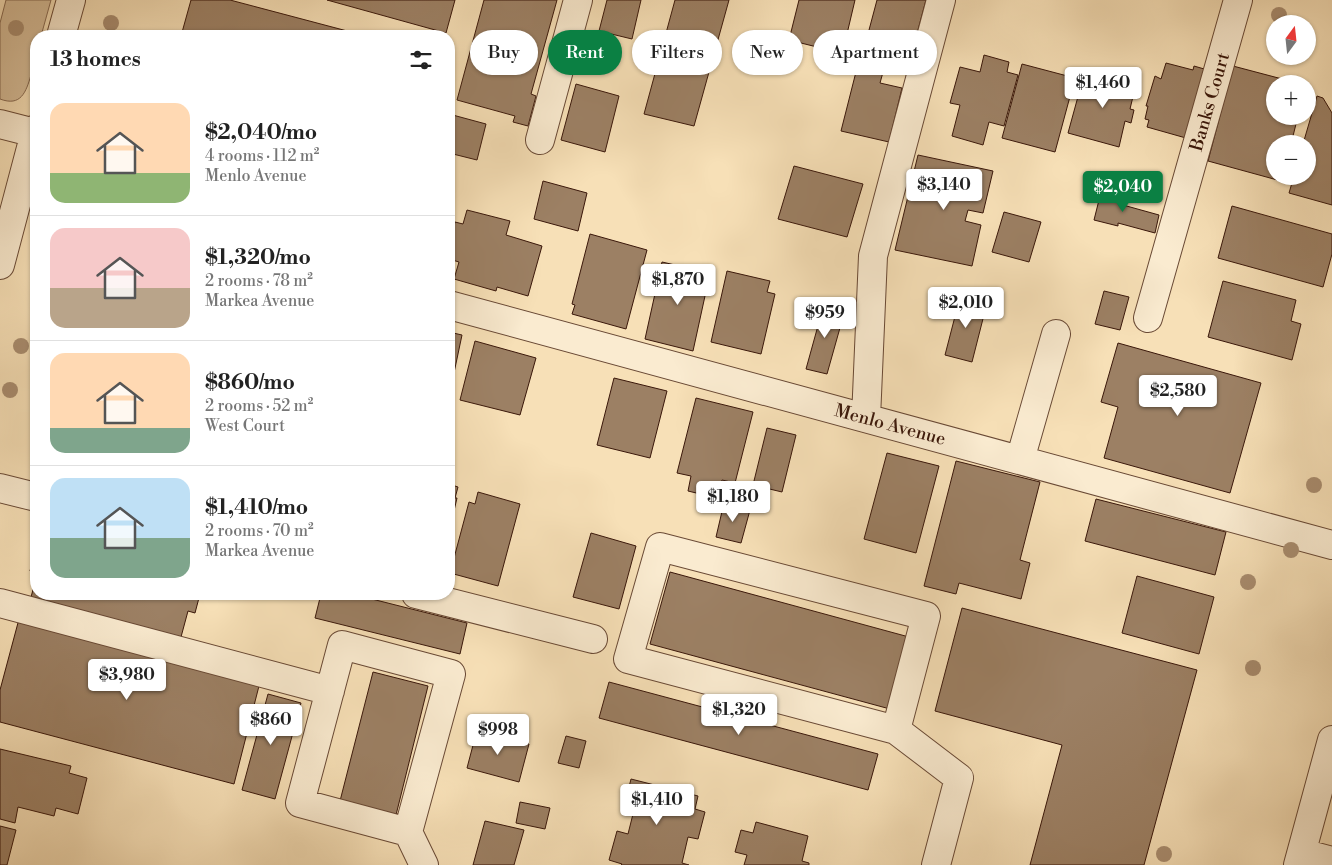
<!DOCTYPE html>
<meta charset="utf-8">
<style>
:root{--surface:#fff;--page:#f6f6f6;--text:#222;--muted:#767676;--line:#e0e0e0;--accent:#0b8043}
body{margin:0;font-family:"Libre Bodoni",serif;background:var(--page);color:var(--text);height:100vh;display:flex;flex-direction:column;font-size:19px;white-space:nowrap}
*{box-sizing:border-box;margin:0}
p{font-size:16px;color:var(--muted)}
.icon{flex:none;width:28px;height:28px;fill:none;stroke:currentColor;stroke-width:2;stroke-linecap:round;stroke-linejoin:round}
.map{position:relative;flex:1;overflow:hidden}
.side{position:absolute;left:30px;top:30px;width:425px;height:570px;display:flex;flex-direction:column;background:var(--surface);border-radius:20px;box-shadow:0 1px 4px #0004}
.side>*{flex:none}
.hud{position:absolute;left:470px;top:30px;width:475px;height:45px;display:flex;gap:10px}
.needle{width:32px;rotate:15deg}
.controls{position:absolute;left:1266px;top:15px;display:grid;gap:10px}
.controls a{display:grid;place-items:center;width:50px;height:50px;border-radius:50%;background:var(--surface);box-shadow:0 1px 4px #0004;font-size:25px}
.price{position:absolute;translate:-50% -42px;padding:0 11px;border-radius:5px;background:#fff;color:#222;font-size:16px;line-height:32px;filter:drop-shadow(0 1px 2px #0008)}
.price::after{content:'';position:absolute;left:50%;top:30px;width:15px;height:11px;margin-left:-8px;background:inherit;clip-path:polygon(0 0,100% 0,50% 100%)}
.price.on{background:var(--accent);color:#fff}
ul{padding:0;list-style:none}
li{display:flex;align-items:center;gap:15px;height:125px;padding:0 20px}
li+li{border-top:1px solid var(--line)}
li span{display:grid;place-items:center;flex:none;width:140px;height:100px;border-radius:15px;color:#555}
li>.icon{margin-inline-start:auto}
span .icon{width:60px;height:60px;fill:#fffc;stroke-width:1}
li b{font-size:21px}
h2{display:flex;justify-content:space-between;align-items:center;height:60px;padding:0 20px;font-size:21px}
.pill{padding:0 18px;border-radius:22px;background:var(--surface);box-shadow:0 1px 4px #0004;font-size:18px;line-height:45px}
.pill.on{background:var(--accent);color:#fff}
.map>svg:first-child{display:block}
.green{fill:#d7be9a;stroke:#886a52}
.building{fill:#9c8064;stroke:#3a170a}
.lines{fill:none;stroke-linecap:round;stroke-linejoin:round}
.minor-casing{stroke:#694935;stroke-width:30}
.minor{stroke:#faebd0;stroke-width:28}
.tree{fill:#a98d70}
.labels{text-anchor:middle;dominant-baseline:central;stroke-width:5;stroke-linejoin:round;paint-order:stroke}
.street-label{font-size:18px;fill:#3a170a;stroke:#faebd0}
</style>
<div class="map">
<svg width="1332" height="865" viewBox="0 0 1332 865">
<rect width="100%" height="100%" fill="#f7e0b7"/>
<filter id="stains"><feTurbulence type="fractalNoise" baseFrequency=".004" numOctaves="4"/><feColorMatrix values="0 0 0 0 .2 0 0 0 0 .09 0 0 0 0 .02 0 0 0 .5 -.17"/></filter>
<radialGradient id="worn" r=".72"><stop offset=".6" stop-color="#630" stop-opacity="0"/><stop offset="1" stop-color="#630" stop-opacity=".3"/></radialGradient>
<!-- green -->
<path class="green" d="M6,0H51L41,36H36C36,51 35,60 31,75C26,92 21,107 0,99V23Z"/>
<!-- building -->
<path class="building" d="M191,0H230L351,32L350,36H181Z
M327,0H455L446,33Z
M484,0H557L531,94L536,96L528,126L513,122L515,116L457,100Z
M607,0H641L632,39L599,31Z
M675,0H729L694,126L644,114Z
M799,0H855L842,55L832,53L831,56L816,52L817,47L789,40Z
M877,0H926L911,56L865,45Z
M984,55L1009,62L1007,72L1018,75L1004,126L989,122L983,145L952,136L960,105L950,103L960,67L980,72Z
M859,60L885,65L880,83L902,88L889,142L841,131Z
M1166,63L1193,70L1194,66L1211,71L1193,140L1147,127L1149,120L1145,119L1148,106H1146L1155,76L1161,79Z
M1022,64L1075,78L1055,152L1002,138Z
M1233,66L1301,84H1275V116H1298L1291,144H1275V176H1282L1281,181L1208,161Z
M1085,71L1136,84L1130,109L1134,110L1131,123L1125,121L1119,147L1068,133Z
M576,84L619,96L605,152L561,140Z
M1317,96L1323,98L1332,113V205L1289,193L1294,176H1308V144H1303Z
M449,114L486,124L477,160L449,153Z
M918,155L993,171L983,213L968,210L965,221L981,225L972,266L895,250Z
M794,166L863,184L847,237L778,219Z
M543,181L587,193L578,231L534,219Z
M1102,188L1126,194L1123,205L1159,215L1155,233L1118,223V226L1094,220Z
M1232,206L1332,234V254L1323,287L1218,258Z
M467,210L510,221L506,235L542,246L528,296L497,287L496,291L454,279L459,262L449,259V247L455,222L463,224Z
M1004,212L1041,222L1029,262L992,252Z
M590,234L647,250L626,329L572,314L575,305L572,304Z
M662,262L710,273L693,351L645,339Z
M727,271L770,281L767,292L775,294L761,354L711,342Z
M1223,281L1296,300L1291,321L1301,324L1292,360L1208,337Z
M1104,291L1129,297L1120,330L1095,324Z
M960,297L987,303L972,362L945,355Z
M824,304L845,310L827,374L806,369Z
M449,332L462,335L451,387L449,386Z
M475,341L536,358L520,415L460,400Z
M1118,343L1261,383L1230,493L1104,458L1118,407L1101,402Z
M614,378L667,391L650,458L597,445Z
M696,398L753,412L735,483L722,480L717,498L688,491L691,476L677,473Z
M767,428L796,435L782,492L753,485Z
M887,453L939,466L916,553L864,539Z
M956,461L1040,482L1020,560L1030,563L1021,599L959,583L956,594L924,586Z
M449,484L458,487L455,498H457L449,532Z
M478,492L520,504L498,586L450,573L469,502L475,504Z
M1096,499L1226,532L1215,575L1085,541Z
M724,503L750,510L741,543L716,537Z
M591,533L636,546L619,609L573,597Z
M36,547V572L30,571Z
M670,572L909,637L890,709L650,644Z
M1137,576L1214,597L1199,654L1122,633Z
M36,579V594H200L195,613L188,611L181,637L31,597Z
M321,594H352L467,623L460,654L315,618Z
M962,608L1197,670L1144,865H1030L1062,745L935,711Z
M19,619L260,682L234,784L0,722V690Z
M373,672L428,686L396,815L340,801Z
M609,682L878,754L868,790L599,718Z
M268,694L301,703L275,799L242,790Z
M477,730L529,744L519,782L467,768Z
M566,736L586,741L579,768L558,763Z
M0,749L71,766L69,773L87,778L78,814L56,808L54,816L18,807L15,823L0,819Z
M631,779L698,796L695,809L705,812L698,839L688,837L682,863L689,865H621L622,864L609,860L617,831L628,834L633,814L623,811Z
M520,802L550,808L545,829L516,823Z
M485,821L524,830L514,865H473Z
M756,822L808,836L802,861L809,863V865H744L747,855L735,852L741,830L753,833Z
M0,826L16,830L7,865H0Z"/>
<g class="lines">
<defs>
<path id="minor" d="M61,36L71,0
M0,124L35,133
M540,140L578,0
M0,265L36,129
M449,305L1332,545
M1148,318L1238,0
M866,418L873,256L941,0
M1020,460L1056,334
M0,488L36,497
M416,594L593,639
M0,603L330,691
M342,645L451,674L408,832L300,803Z
M896,730L926,616L660,547L628,659L896,730L959,778L936,865
M408,832L424,865
M1302,853L1332,861
M1298,865L1332,740"/>
</defs>
<!-- minor casing -->
<use href="#minor" class="minor-casing"/>
<!-- minor -->
<use href="#minor" class="minor"/>
</g>
<!-- trees -->
<g class="tree">
<circle cx="1279" cy="15" r="8"/>
<circle cx="111" cy="23" r="8"/>
<circle cx="16" cy="28" r="8"/>
<circle cx="21" cy="346" r="8"/>
<circle cx="10" cy="390" r="8"/>
<circle cx="1314" cy="485" r="8"/>
<circle cx="1291" cy="550" r="8"/>
<circle cx="1248" cy="582" r="8"/>
<circle cx="1253" cy="668" r="8"/>
<circle cx="1164" cy="854" r="8"/>
</g>
<g class="labels">
<!-- street labels -->
<g class="street-label">
<text transform="translate(1210 102) rotate(-74)">Banks Court</text>
<text transform="translate(890 425) rotate(15)">Menlo Avenue</text>
</g>
</g>
<rect width="100%" height="100%" filter="url(#stains)"/>
<rect width="100%" height="100%" fill="url(#worn)"/>
</svg>
<div class="controls">
<a><svg class="needle" viewBox="-14 -14 28 28"><path d="M0-13l5 13h-10z" fill="#e53935"/><path d="M0 13l5-13h-10z" fill="#767676"/></svg></a>
<a>+</a>
<a>−</a>
</div>
<b class="price" style="left:1103px;top:109px">$1,460</b>
<b class="price" style="left:944px;top:211px">$3,140</b>
<b class="price on" style="left:1123px;top:213px">$2,040</b>
<b class="price" style="left:678px;top:306px">$1,870</b>
<b class="price" style="left:966px;top:329px">$2,010</b>
<b class="price" style="left:825px;top:339px">$959</b>
<b class="price" style="left:1178px;top:417px">$2,580</b>
<b class="price" style="left:733px;top:523px">$1,180</b>
<b class="price" style="left:127px;top:701px">$3,980</b>
<b class="price" style="left:739px;top:736px">$1,320</b>
<b class="price" style="left:271px;top:746px">$860</b>
<b class="price" style="left:498px;top:756px">$998</b>
<b class="price" style="left:657px;top:826px">$1,410</b>
<div class="hud">
<a class="pill">Buy</a>
<a class="pill on">Rent</a>
<a class="pill">Filters</a>
<a class="pill">New</a>
<a class="pill">Apartment</a>
</div>
<section class="side">
<h2>13 homes<svg class="icon" aria-label="filters" viewBox="0 0 24 24"><path d="M4 7h16M4 17h16"/><circle cx="9" cy="7" r="2"/><circle cx="15" cy="17" r="2"/></svg></h2>
<ul>
<li><span style="background:linear-gradient(#ffd9b3 70%,#8fb573 0)"><svg class="icon" aria-label="home" viewBox="0 0 24 24"><path d="M3 11l9-7 9 7M6 9v11h12V9"/></svg></span><div><b>$2,040/mo</b><p>4 rooms · 112 m²</p><p>Menlo Avenue</p></div></li>
<li><span style="background:linear-gradient(#f6c9c9 60%,#b9a48a 0)"><svg class="icon" aria-label="home" viewBox="0 0 24 24"><path d="M3 11l9-7 9 7M6 9v11h12V9"/></svg></span><div><b>$1,320/mo</b><p>2 rooms · 78 m²</p><p>Markea Avenue</p></div></li>
<li><span style="background:linear-gradient(#ffd9b3 75%,#7fa58c 0)"><svg class="icon" aria-label="home" viewBox="0 0 24 24"><path d="M3 11l9-7 9 7M6 9v11h12V9"/></svg></span><div><b>$860/mo</b><p>2 rooms · 52 m²</p><p>West Court</p></div></li>
<li><span style="background:linear-gradient(#bfe0f5 60%,#7fa58c 0)"><svg class="icon" aria-label="home" viewBox="0 0 24 24"><path d="M3 11l9-7 9 7M6 9v11h12V9"/></svg></span><div><b>$1,410/mo</b><p>2 rooms · 70 m²</p><p>Markea Avenue</p></div></li>
</ul>
</section>
</div>
